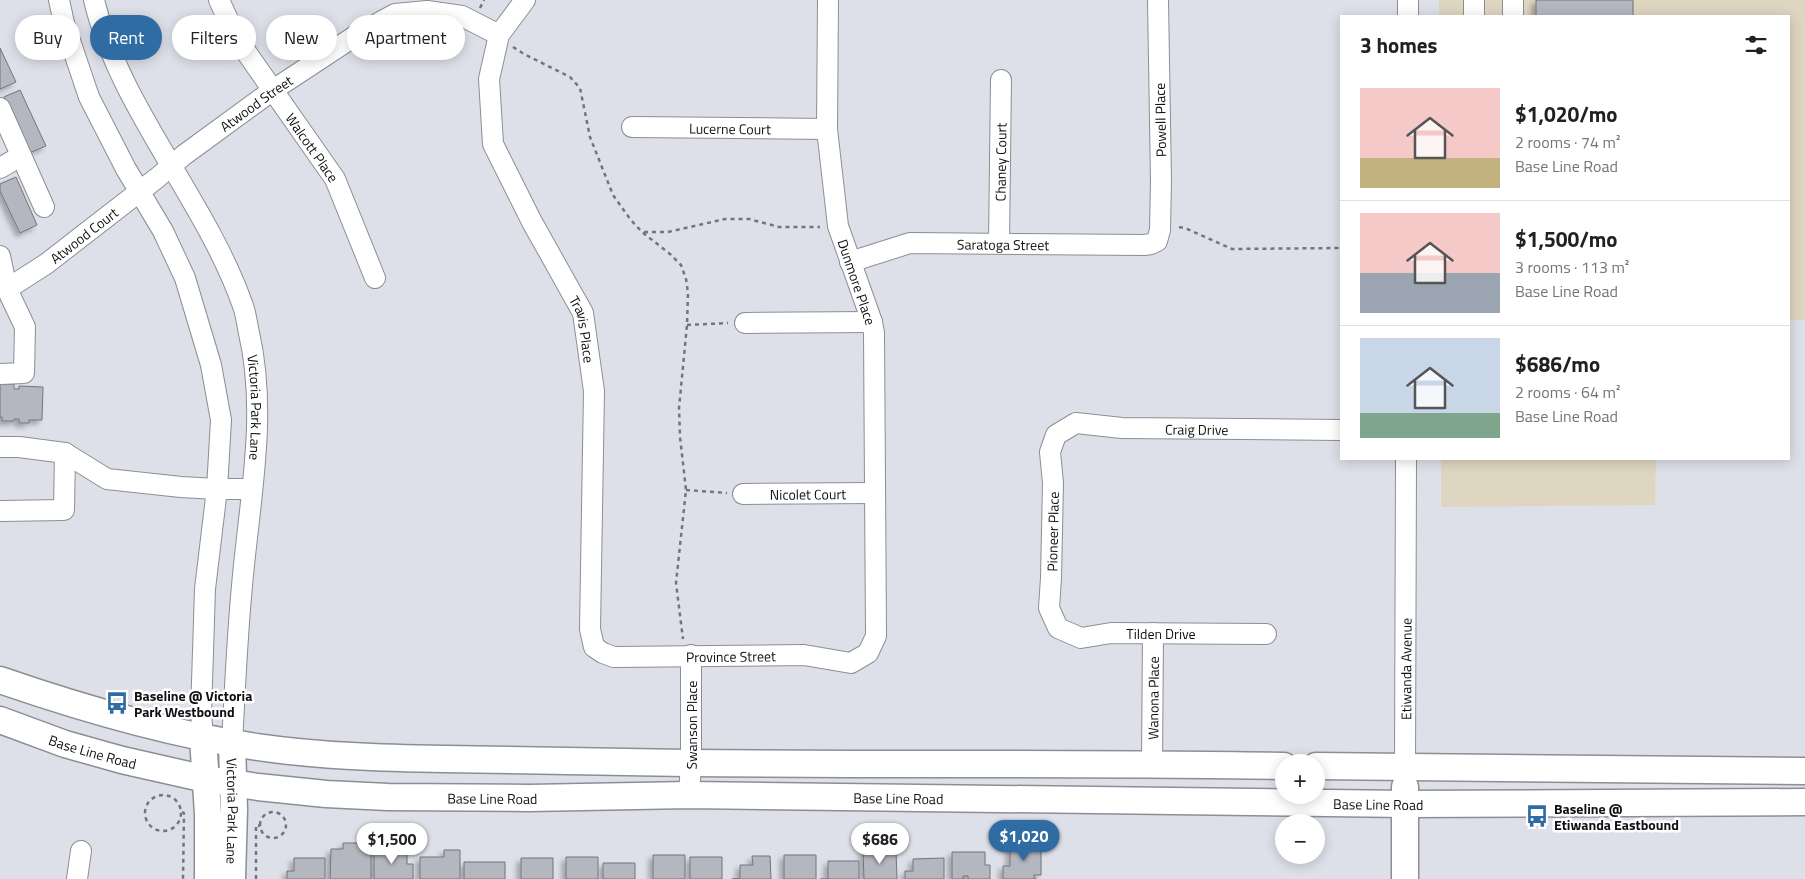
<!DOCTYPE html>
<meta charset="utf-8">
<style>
:root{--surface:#fff;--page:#f2f2f2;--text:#202124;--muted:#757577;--line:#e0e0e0;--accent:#2e6ca3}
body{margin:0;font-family:"Titillium Web",sans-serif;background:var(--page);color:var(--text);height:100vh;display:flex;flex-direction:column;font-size:19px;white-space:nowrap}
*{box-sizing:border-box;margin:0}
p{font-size:16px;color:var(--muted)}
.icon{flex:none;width:28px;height:28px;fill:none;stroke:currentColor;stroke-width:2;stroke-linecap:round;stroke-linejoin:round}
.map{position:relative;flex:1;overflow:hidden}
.panel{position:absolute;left:1340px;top:15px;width:450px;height:445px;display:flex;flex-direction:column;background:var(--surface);border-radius:0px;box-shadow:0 2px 12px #0003}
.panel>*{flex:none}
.banner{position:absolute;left:15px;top:15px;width:475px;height:45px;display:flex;gap:10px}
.controls{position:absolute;left:1275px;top:754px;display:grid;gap:10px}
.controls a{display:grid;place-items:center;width:50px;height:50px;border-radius:50%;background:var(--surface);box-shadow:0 2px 12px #0003;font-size:25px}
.price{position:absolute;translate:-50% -42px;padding:0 11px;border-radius:18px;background:#fff;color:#222;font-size:16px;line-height:32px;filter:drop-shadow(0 1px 2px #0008)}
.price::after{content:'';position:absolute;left:50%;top:30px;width:15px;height:11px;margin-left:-8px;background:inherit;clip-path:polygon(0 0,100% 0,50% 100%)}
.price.active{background:var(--accent);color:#fff}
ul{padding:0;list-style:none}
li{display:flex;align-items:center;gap:15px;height:125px;padding:0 20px}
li+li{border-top:1px solid var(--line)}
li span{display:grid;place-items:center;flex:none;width:140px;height:100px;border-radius:0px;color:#555}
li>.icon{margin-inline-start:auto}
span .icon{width:60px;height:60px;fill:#fffc;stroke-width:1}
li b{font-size:21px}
h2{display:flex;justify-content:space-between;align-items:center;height:60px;padding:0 20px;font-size:21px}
.pill{padding:0 18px;border-radius:22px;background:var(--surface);box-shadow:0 2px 12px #0003;font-size:18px;line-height:45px}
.pill.active{background:var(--accent);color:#fff}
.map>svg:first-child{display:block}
.education{fill:#dfd6c1}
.building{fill:#b5b7c0;stroke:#72747c;filter:url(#shadow)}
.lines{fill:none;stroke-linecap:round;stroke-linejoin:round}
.minor-casing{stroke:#8c8e96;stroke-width:22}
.major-casing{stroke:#8c8e96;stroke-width:29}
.path{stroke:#74757b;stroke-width:2.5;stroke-dasharray:4 4;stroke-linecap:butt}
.minor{stroke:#fff;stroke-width:20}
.major{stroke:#fff;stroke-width:26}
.labels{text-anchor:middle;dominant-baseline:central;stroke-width:5;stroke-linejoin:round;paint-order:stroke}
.street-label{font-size:14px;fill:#101013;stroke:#fff}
.poi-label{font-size:14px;font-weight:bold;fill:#101013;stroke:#fff;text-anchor:start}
</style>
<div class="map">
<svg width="1805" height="879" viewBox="0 0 1805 879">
<defs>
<filter id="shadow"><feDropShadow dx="-4" dy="4" stdDeviation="2.5" flood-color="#0004"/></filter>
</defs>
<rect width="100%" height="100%" fill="#dee0e9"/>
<!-- education -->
<path class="education" d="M1439,0H1805V320H1789V16H1439Z
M1441,459H1656L1655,505L1441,507Z"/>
<!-- building -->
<path class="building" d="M1536,0H1633V16H1536Z
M0,48L16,82L0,89Z
M20,90L46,146L29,153L4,97Z
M16,177L37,225L20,233L0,191V184Z
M0,384H14V389H19V386L43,387L42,420H29V423H19V419H14V421H2V417H0Z
M343,843H371V879H330L331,849H343Z
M1010,845H1041V875H1034V878L1036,879H1003V866H1010Z
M374,850H407V864H413V879H374Z
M444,850H460V879H420V857H444Z
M863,851H896L897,879H864Z
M952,852H985V865H990V879H968V876H963V879H965H952Z
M653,855H685V879H653Z
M784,855H816V879H784Z
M752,856H770L771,879H732L740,878V865H753Z
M566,857H598V879H566Z
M690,857H722V879H690Z
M294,858H325V879H287V871H294Z
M521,858H553V879H521Z
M944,858V879H905V871H913V859Z
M828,861H859V879H820H828Z
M464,862H505V879H464Z
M603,863H635V879H603Z"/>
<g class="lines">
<defs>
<g id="minor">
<path d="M59,0L64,23L89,97L126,169L163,231L185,278L211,365L221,420L217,489L205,589L201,713L203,738"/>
<path id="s1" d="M94,0C120,109 206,200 243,306C246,314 247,324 249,333C268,416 249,502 242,586C237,638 235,690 232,743"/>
<path id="s2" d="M219,0L237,39L335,179L375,278"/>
<path id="s3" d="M525,0L499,35L489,79L493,144L532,222L583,313L594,391L590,629L594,647L603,653L614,657L804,655L851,663L868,653L876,636L874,333L872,322L838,226L827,129L828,0"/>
<path d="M1513,0V16"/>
<path d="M1408,16V0"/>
<path d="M1474,16V0"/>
<path d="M0,108L44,207"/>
<path id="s4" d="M632,127L827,129"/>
<path d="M0,168L21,156"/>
<path id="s5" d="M999,243L1001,80"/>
<path d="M0,256L7,289L25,327L24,373L0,374"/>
<path id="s6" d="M850,262L910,243L1144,245L1151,244L1157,241L1160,230L1161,181L1158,0"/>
<path id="s7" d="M7,289L46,264L157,178L184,155L273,90L355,36L395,14L427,11L462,16L499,35"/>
<path d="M745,323L872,322"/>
<path d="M0,447H19L65,453L107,479L181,487L217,489H251"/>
<path id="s8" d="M743,494L874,493"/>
<path d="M0,511L64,510L65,453"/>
<path id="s9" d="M1266,634L1111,633L1081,638L1058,628L1049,608L1051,578L1053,483L1050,452L1056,435L1076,423L1122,428L1341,430"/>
<path id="s10" d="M1152,763L1153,633"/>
<path id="s11" d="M1405,768L1406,459"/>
<path id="s12" d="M689,795L691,763V655"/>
<path d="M77,879L81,851"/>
</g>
<g id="major">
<path d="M0,680C84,709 169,734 257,747C320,756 383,758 445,759C506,760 567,761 627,762C846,766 1065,762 1284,766"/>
<path id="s13" d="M0,720L65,744L122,760L206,779L258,787L326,794L388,797L529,798L689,795L1405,804L1805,802"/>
<path d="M203,738L208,814V879"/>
<path id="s14" d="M232,743L234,810L232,879"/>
<path d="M1316,766L1805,771"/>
<path d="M1405,879V787"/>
</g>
</defs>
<!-- minor casing -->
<use href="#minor" class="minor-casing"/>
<!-- major casing -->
<use href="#major" class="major-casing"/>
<!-- path -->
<path class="path" d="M480,8L484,0
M513,47L524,54L570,77L580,88L590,137L613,195L630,219L642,232L670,254L681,265L686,279L688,293L687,325L679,408L680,437L686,490L676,583L683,639
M1179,227L1185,228L1232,249L1341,248
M644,232H668L725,219H749L779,227H820
M687,325L728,323
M686,490L727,493
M145 813a18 18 0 1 1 36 0a18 18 0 1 1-36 0Z
M260 825a13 13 0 1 1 26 0a13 13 0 1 1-26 0Z
M182,812L184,813L183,879
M256,879V825L260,826"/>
<!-- minor -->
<use href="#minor" class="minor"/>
<!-- major -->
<use href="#major" class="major"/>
</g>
<!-- icons -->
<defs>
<symbol id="bus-bare" viewBox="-9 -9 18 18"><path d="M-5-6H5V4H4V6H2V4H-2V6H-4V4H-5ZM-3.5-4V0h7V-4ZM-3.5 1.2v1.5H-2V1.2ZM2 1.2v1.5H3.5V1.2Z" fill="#2e6ca3" stroke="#fff" stroke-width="2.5" paint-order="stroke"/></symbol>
</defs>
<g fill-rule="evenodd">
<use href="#bus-bare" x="101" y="687" width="32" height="32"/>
<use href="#bus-bare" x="1521" y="800" width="32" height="32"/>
</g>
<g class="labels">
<!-- street labels -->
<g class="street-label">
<text stroke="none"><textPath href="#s7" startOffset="311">Atwood Street</textPath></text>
<text transform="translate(1160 120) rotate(-91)">Powell Place</text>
<text stroke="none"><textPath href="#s4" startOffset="98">Lucerne Court</textPath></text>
<text stroke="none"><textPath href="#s2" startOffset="175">Walcott Place</textPath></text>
<text stroke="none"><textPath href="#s5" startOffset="81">Chaney Court</textPath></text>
<text stroke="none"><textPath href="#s7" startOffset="94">Atwood Court</textPath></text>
<text stroke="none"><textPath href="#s6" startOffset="156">Saratoga Street</textPath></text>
<text transform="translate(857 282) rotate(71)">Dunmore Place</text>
<text stroke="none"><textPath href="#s3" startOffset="361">Travis Place</textPath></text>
<text stroke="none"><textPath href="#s1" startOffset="444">Victoria Park Lane</textPath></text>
<text stroke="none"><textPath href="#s9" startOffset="551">Craig Drive</textPath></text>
<text stroke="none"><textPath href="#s8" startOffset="65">Nicolet Court</textPath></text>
<text stroke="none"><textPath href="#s9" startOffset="309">Pioneer Place</textPath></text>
<text x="1161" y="633">Tilden Drive</text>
<text stroke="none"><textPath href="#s3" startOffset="820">Province Street</textPath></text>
<text stroke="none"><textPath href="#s11" startOffset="99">Etiwanda Avenue</textPath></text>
<text stroke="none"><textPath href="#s10" startOffset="65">Wanona Place</textPath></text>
<text stroke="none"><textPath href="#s12" startOffset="70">Swanson Place</textPath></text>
<text stroke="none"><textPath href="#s13" startOffset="98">Base Line Road</textPath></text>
<text stroke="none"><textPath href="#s13" startOffset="502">Base Line Road</textPath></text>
<text stroke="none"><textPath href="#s13" startOffset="908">Base Line Road</textPath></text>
<text stroke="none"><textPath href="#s13" startOffset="1388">Base Line Road</textPath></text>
<text stroke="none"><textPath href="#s14" startOffset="68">Victoria Park Lane</textPath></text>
</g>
<!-- poi labels -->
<g class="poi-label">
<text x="134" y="695">Baseline @ Victoria<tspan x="134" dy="16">Park Westbound</tspan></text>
<text x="1554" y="808">Baseline @<tspan x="1554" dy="16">Etiwanda Eastbound</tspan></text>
</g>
</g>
</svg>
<div class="controls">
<a>+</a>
<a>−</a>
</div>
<b class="price active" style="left:1024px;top:862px">$1,020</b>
<b class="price" style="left:392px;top:865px">$1,500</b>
<b class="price" style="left:880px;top:865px">$686</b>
<div class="banner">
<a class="pill">Buy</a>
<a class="pill active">Rent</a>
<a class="pill">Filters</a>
<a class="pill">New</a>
<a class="pill">Apartment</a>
</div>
<section class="panel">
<h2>3 homes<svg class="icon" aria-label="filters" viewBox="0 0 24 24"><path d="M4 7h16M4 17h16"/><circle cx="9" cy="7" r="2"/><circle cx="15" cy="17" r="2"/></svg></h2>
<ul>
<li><span style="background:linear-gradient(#f6c9c9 70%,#c2b280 0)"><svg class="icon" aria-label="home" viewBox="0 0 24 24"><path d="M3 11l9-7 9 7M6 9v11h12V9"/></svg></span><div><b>$1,020/mo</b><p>2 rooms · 74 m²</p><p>Base Line Road</p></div></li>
<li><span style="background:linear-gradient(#f6c9c9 60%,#9aa5b1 0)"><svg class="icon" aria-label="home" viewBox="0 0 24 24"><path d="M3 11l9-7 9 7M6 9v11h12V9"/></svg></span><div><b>$1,500/mo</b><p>3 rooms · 113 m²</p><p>Base Line Road</p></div></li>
<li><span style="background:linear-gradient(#c9d6e8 75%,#7fa58c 0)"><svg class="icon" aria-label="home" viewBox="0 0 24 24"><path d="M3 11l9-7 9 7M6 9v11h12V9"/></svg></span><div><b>$686/mo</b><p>2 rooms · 64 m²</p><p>Base Line Road</p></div></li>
</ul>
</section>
</div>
